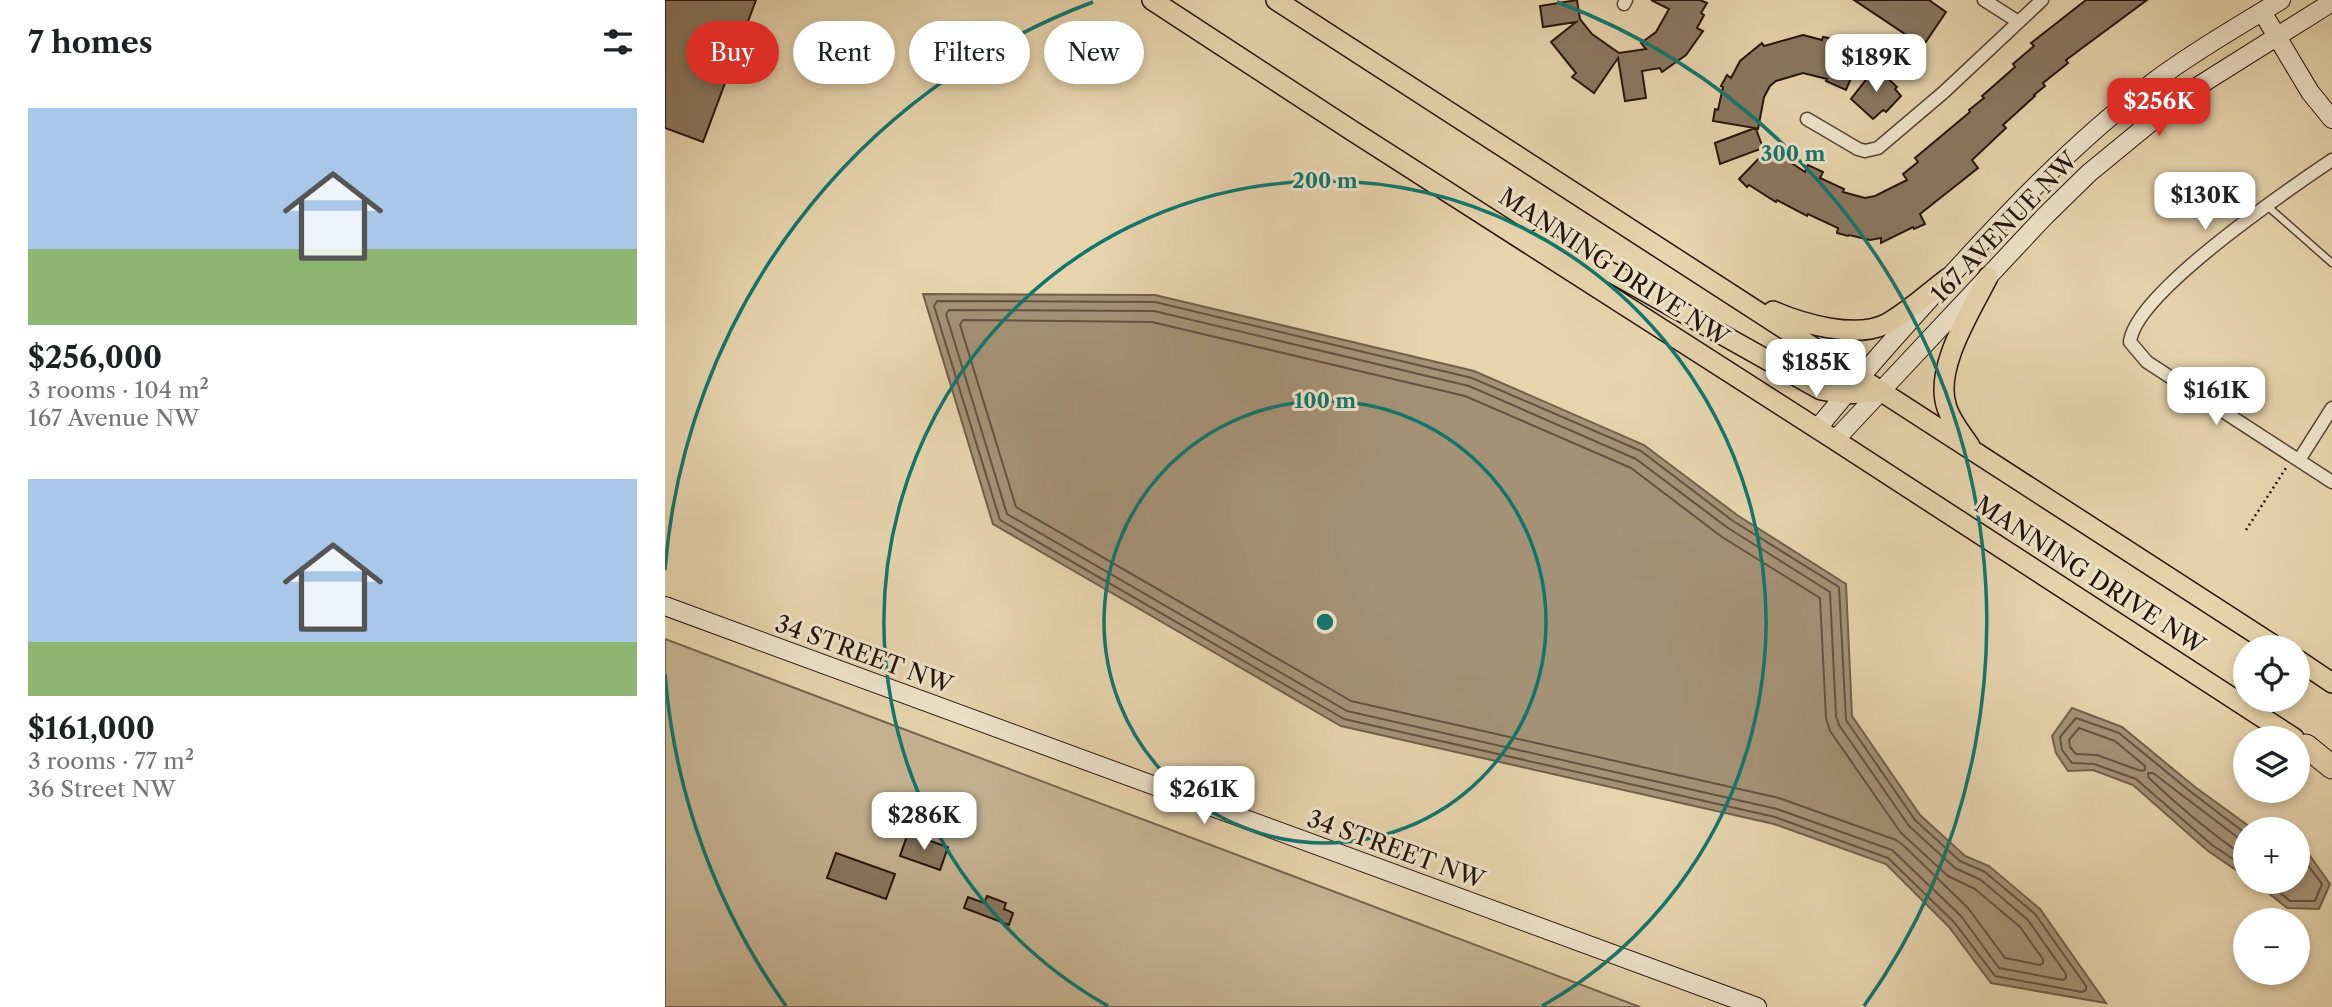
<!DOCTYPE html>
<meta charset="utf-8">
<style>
:root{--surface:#fff;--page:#f6f6f6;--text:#202124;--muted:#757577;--accent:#d93025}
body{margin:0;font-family:"Libre Caslon Text",serif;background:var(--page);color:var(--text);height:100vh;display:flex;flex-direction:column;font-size:26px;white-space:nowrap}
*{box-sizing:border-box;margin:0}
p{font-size:23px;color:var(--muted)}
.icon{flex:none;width:38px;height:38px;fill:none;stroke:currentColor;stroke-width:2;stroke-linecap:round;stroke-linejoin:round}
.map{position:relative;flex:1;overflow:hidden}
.drawer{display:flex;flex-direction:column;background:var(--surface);width:665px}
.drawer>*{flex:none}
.hud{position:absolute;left:21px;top:21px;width:665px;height:63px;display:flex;gap:14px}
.fabs{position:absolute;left:1568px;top:635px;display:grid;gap:14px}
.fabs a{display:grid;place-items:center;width:77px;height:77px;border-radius:50%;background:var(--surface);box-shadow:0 4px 10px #0003;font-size:35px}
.price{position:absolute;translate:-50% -60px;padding:0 16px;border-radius:14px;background:#fff;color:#222;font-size:23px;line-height:46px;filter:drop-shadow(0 2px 4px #0008)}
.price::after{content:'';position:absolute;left:50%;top:42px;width:21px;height:16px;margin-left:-10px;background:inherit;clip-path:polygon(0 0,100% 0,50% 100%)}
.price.on{background:var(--accent);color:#fff}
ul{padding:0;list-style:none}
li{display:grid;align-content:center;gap:14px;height:371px;padding:0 28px}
li span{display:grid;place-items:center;height:217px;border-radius:0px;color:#555}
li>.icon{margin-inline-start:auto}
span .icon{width:126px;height:126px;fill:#fffc;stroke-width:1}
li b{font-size:30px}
h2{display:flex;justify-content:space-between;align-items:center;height:84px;padding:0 28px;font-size:30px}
.tag{padding:0 24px;border-radius:32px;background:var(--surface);box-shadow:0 4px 10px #0003;font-size:24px;line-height:63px}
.tag.on{background:var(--accent);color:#fff}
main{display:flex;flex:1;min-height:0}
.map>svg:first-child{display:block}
.green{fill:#c6b392;stroke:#76634f;stroke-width:2}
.water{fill:#a59276;stroke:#725f4c;stroke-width:2}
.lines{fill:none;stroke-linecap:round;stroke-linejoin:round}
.shore{stroke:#655241;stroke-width:2}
.building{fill:#8a7760;stroke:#25130c;stroke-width:2}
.lane-casing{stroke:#564334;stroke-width:9}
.street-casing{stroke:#564334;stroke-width:15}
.secondary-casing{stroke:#25130c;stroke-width:20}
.primary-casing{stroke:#25130c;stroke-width:22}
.highway-casing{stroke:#25130c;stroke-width:25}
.path{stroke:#25130c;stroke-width:2.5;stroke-dasharray:2 3.5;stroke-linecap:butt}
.lane{stroke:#efe3ca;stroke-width:6}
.street{stroke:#efe3ca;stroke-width:12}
.secondary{stroke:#efe3ca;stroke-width:18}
.primary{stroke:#e7d4ad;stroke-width:19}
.highway{stroke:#e7d4ad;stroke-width:23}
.ring{fill:none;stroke:#0f766e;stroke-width:3.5}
.labels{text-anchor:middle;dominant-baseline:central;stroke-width:6;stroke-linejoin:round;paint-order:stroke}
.street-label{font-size:24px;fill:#25130c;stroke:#efe3ca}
.centre{fill:#0f766e;stroke:#efe3ca;stroke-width:3.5}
.ring-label{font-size:21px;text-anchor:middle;font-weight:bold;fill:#0f766e;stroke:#efe3ca;stroke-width:6;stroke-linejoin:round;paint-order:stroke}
</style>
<main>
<section class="drawer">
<h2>7 homes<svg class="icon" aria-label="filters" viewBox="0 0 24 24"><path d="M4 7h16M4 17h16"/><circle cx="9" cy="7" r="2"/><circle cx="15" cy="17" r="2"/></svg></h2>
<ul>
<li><span style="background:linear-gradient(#a9c7e8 65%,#8fb573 0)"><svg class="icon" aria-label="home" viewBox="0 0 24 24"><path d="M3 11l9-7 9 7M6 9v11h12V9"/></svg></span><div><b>$256,000</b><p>3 rooms · 104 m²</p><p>167 Avenue NW</p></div></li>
<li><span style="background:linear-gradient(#a9c7e8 75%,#8fb573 0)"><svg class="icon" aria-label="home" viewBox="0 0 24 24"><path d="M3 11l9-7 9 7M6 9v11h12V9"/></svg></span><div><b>$161,000</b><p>3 rooms · 77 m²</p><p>36 Street NW</p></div></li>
</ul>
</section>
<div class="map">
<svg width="1667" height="1007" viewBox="0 0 1667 1007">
<rect width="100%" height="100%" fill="#e7d4ad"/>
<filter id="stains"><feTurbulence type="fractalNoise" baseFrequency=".00286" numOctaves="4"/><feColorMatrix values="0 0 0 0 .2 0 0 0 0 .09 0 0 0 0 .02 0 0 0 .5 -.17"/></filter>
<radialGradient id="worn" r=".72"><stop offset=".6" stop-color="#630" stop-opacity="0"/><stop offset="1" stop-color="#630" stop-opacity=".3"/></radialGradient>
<!-- green -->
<path class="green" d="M0,639L975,1007H0Z"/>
<!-- water -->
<path class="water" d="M258,294L490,295L809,371L979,445L1072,515L1181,584L1187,716L1255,815L1300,856L1324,866L1375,909L1441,1003L1326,983L1284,927L1221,864L1109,824L676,726L328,524Z
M1407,708L1457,727L1530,787L1588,829L1580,830V876L1543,851L1468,785L1428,770L1403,771L1391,753L1387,736Z
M1633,850L1643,853L1665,884L1654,909L1622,908L1590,882H1633Z"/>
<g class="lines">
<!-- shore -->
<path class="shore" d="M272,301L490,302L807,378L976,451L1068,521L1174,587L1181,720L1250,820L1295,861L1320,872L1370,914L1421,986V990L1417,992L1330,976L1289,922L1223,858L1110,817L679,719L335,520L269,306Z
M284,310L489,311L804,386L971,459L1063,528L1165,592L1171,716L1174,725L1244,826L1290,868L1316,880L1363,920L1401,974V978L1398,980L1334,968L1296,916L1227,850L1112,809L682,711L342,514L281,314Z
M298,320L487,322L800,396L966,468L1057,537L1155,598L1161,718L1165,731L1236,833L1283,876L1310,889L1355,927L1378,959V963L1375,965L1340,958L1303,908L1239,846L1231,840L1114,798L686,701L351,507L295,325Z
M1414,728L1450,741L1480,766V770L1476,771L1432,755L1411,754L1405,747L1404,740Z
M1580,833L1526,792L1454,733L1411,718L1395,737L1397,750L1407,763L1429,764L1471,779L1547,845L1580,867
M1580,843L1488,773H1483L1484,778C1514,807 1546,833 1580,857
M1602,882L1625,901H1650L1657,884L1639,860L1633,857"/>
</g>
<!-- building -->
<path class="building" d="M0,0H91L38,142L0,128Z
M912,0L915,19L927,34L954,53L981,49L976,43L991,32L1004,9L986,0H1035L1042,3L1036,13L1039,15L1032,28L1038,31L1021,55L997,72L995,68L977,71L981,98L960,101L953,58L929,93L907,77L911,73L886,42L911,22L878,27L875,6Z
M1189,0H1264L1281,12L1258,46Z
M1421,0H1482L1401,60L1403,63L1378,83L1380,86L1369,95L1370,96L1338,125L1341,128L1307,160L1313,168L1255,214L1260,224L1249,229L1248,227L1216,243V238L1205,240L1184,235L1183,236L1172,233L1173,228L1143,214L1142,216L1112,200L1111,202L1084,185L1082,187L1074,179L1100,152L1101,156L1107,150L1140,172L1143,165L1158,172L1155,178L1179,189L1178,192L1200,198L1210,196L1242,180L1238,174L1253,162L1250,158L1305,112L1304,110L1319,98L1317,96L1350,67L1348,64L1369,46L1366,43Z
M1138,35L1157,40L1158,37L1169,39V41L1197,53L1181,90L1161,81L1162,79L1138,73L1111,81L1105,86L1099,97L1093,129H1091L1098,148L1055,164L1050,143L1090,128L1048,121L1050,109L1053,110L1058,87L1056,86L1062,75L1066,78L1075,61L1097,43L1099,46Z
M1211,67L1232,87L1230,89L1236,96L1221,112L1218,110L1208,119L1186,99Z
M243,833L283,847L275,870L235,856Z
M171,853L230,874L221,899L162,878Z
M322,896L341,903L339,909L348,913L344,925L299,908L303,897L319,903Z"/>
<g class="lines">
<defs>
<path id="lane" d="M1601,205L1667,263"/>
<path id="street" d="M1319,0L1352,21
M959,4L961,0
M1142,119L1193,149L1200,151L1213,148L1279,92L1377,0
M1667,160C1624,189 1470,293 1465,342L1482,362L1667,482
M1634,460L1667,408"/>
<path id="secondary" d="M1602,20L1645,92L1667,119
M1152,429C1190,382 1230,337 1270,293C1339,216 1409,142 1491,80C1531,50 1574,26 1616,0
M1170,440L1380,216L1424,173L1519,95L1667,2
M0,606L1092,1007"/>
<path id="primary" d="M487,0L686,130L1170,440L1629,738
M611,0L1613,648
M874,239L949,274L1156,390L1179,394L1216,392
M1108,311C1138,324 1190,339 1221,324C1243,312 1263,293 1283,278
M1305,446C1297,434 1286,421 1282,408C1268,369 1306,311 1323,277
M1633,660L1667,683"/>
<path id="highway" d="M1641,746L1667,767"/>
</defs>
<!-- lane casing -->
<use href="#lane" class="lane-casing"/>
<!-- street casing -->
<use href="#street" class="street-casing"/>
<!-- secondary casing -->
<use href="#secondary" class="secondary-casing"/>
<!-- primary casing -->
<use href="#primary" class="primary-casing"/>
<!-- highway casing -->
<use href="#highway" class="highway-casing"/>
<!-- path -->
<path class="path" d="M1581,530L1621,468"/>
<!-- lane -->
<use href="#lane" class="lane"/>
<!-- street -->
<use href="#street" class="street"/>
<!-- secondary -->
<use href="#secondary" class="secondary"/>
<!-- primary -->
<use href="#primary" class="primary"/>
<!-- highway -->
<use href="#highway" class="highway"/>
</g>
<!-- distance rings -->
<g class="ring">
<circle cx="660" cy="622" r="221"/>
<path d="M443 1006A441 441 0 1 1 877 1006"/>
<path d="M121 1006A662 662 0 0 1 0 674M0 570A662 662 0 0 1 428 2M892 2A662 662 0 0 1 1199 1006"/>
</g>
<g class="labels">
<!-- street labels -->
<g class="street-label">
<text transform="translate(1339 227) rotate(-46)">167 AVENUE NW</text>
<text transform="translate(949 267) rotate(33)">MANNING DRIVE NW</text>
<text transform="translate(1425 575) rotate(33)">MANNING DRIVE NW</text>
<text transform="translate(199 654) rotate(20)">34 STREET NW</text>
<text transform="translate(731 849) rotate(20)">34 STREET NW</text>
</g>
</g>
<circle cx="660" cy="622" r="10" class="centre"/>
<g class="ring-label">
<text x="1128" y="161">300 m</text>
<text x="660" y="188">200 m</text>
<text x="660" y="408">100 m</text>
</g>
<rect width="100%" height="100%" filter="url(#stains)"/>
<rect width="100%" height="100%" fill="url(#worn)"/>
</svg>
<div class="fabs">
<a><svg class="icon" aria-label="locate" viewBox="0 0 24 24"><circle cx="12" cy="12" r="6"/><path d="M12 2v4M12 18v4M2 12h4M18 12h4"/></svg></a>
<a><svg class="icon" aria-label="layers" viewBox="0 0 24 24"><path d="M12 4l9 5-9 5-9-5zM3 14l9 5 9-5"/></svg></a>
<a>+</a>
<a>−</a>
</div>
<b class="price" style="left:1211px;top:94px">$189K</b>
<b class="price on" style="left:1494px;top:138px">$256K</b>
<b class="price" style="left:1540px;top:232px">$130K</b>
<b class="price" style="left:1151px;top:399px">$185K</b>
<b class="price" style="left:1551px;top:427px">$161K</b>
<b class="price" style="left:539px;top:826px">$261K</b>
<b class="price" style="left:259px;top:852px">$286K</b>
<div class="hud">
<a class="tag on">Buy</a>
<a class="tag">Rent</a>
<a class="tag">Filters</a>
<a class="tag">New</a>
</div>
</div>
</main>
